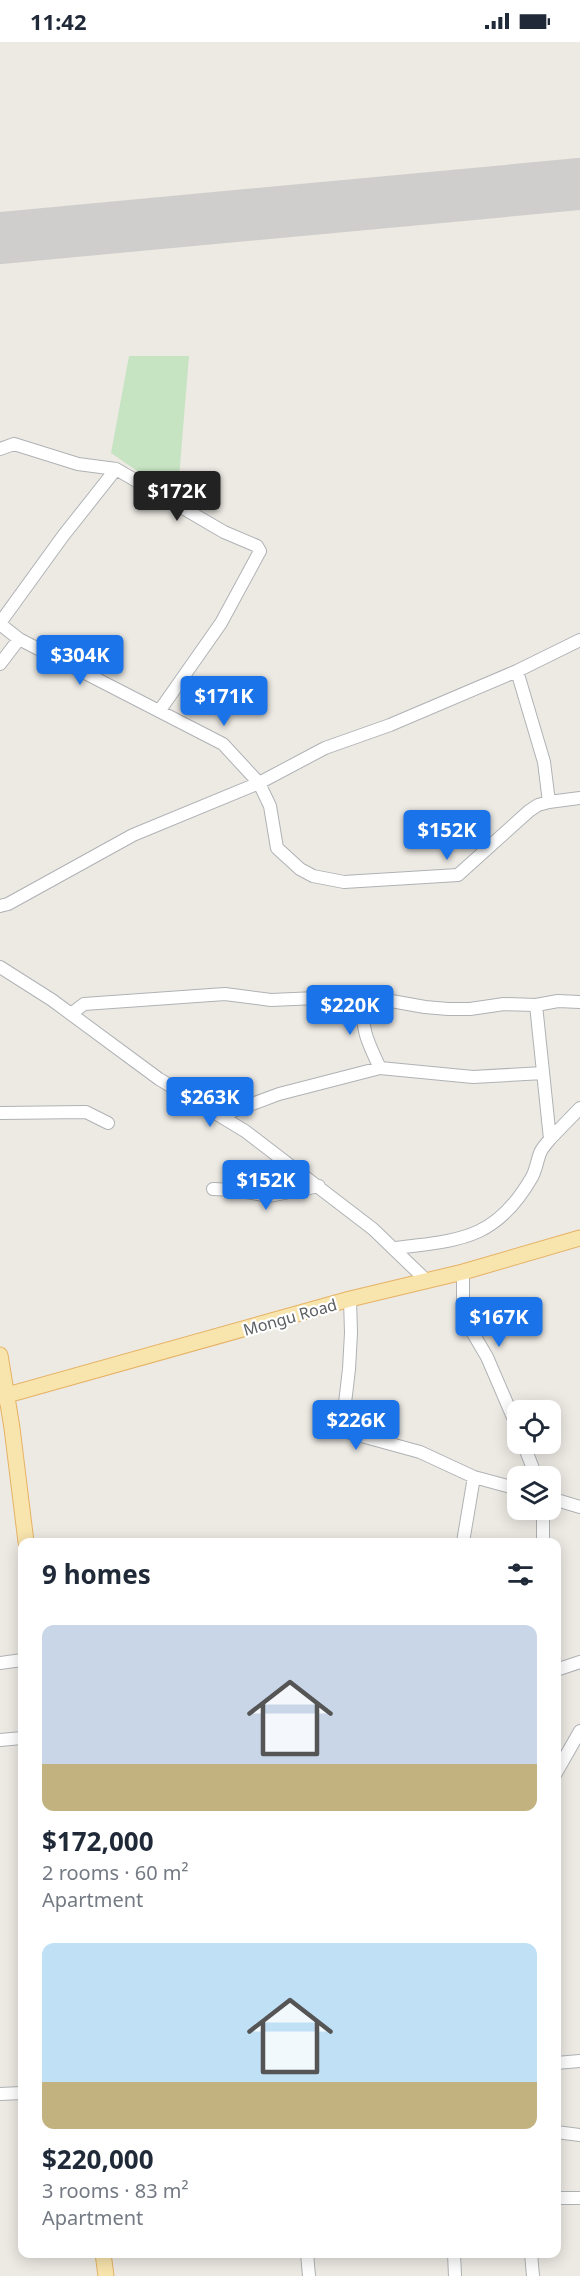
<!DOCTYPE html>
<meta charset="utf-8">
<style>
:root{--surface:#fff;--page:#f2f2f3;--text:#1f2937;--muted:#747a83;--accent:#1a73e8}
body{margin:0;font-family:"Noto Sans",sans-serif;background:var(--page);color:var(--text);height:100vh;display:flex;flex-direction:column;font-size:22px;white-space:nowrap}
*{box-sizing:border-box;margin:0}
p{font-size:20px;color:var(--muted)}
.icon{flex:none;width:33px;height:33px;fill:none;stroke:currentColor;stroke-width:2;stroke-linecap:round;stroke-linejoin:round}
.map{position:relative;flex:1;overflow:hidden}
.details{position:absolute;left:18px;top:1496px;width:543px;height:720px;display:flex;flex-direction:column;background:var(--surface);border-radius:12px;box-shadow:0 3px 15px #0003}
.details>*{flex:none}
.controls{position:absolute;left:507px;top:1358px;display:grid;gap:12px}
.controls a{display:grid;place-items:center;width:54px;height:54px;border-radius:12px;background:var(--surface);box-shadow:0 3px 15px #0003;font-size:30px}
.price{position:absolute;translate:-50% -51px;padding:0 14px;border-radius:6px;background:var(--accent);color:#fff;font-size:20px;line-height:39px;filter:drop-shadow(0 2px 3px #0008)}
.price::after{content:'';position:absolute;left:50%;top:36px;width:18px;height:14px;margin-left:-9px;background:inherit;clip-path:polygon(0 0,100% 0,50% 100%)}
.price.active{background:#222;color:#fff}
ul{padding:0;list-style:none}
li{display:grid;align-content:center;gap:12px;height:318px;padding:0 24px}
li span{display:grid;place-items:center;height:186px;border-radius:12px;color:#555}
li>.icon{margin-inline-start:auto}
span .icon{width:108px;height:108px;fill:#fffc;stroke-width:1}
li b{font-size:26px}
h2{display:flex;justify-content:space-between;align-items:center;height:72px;padding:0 24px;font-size:26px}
.status{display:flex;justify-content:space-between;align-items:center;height:42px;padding:0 30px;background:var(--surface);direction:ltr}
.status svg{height:16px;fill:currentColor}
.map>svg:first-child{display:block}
.green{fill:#c6e3c2}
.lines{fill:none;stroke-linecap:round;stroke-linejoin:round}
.runway{stroke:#d0cecc;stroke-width:52}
.minor-casing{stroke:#afb2b5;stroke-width:14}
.major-casing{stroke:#e6b264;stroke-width:17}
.minor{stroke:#fff;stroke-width:12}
.major{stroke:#f8e4ad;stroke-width:15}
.labels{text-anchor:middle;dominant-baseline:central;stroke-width:4.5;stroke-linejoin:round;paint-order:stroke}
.street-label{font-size:16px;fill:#5c6063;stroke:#fff}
</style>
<div class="status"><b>11:42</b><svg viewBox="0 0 49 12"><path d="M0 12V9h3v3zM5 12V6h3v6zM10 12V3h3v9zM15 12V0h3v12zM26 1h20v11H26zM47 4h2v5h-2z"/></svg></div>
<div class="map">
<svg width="580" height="2234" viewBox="0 0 580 2234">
<rect width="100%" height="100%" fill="#edeae4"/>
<!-- green -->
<path class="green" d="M129,314H189L178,448L168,450L111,411Z"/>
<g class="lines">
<!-- runway -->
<path class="runway" d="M0,196L580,142"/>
<defs>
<path id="minor" d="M0,407L14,402L78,422L116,427
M0,581L63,494L116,427L224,490L257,504L260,509L221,581L160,668
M0,582L19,597
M0,622L19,597L223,702L259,741L270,764L277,806L300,827L313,834L344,840L458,833L529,769L538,763L549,760L544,720L517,629
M549,760L580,756
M0,864L8,862L133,793L259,741L325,706L390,683L517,629L580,598
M0,925L52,958L159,1037L245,1089L373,1187L427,1239
M363,954C361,986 366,997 380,1026
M71,972L84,962L225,952L271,958L363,954L425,965L448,967H470L504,962L536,963L558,959L580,960
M0,1071L86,1070L108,1081
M220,1074L279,1052L380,1026L473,1035L543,1031
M550,1097L580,1066
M213,1147L234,1148L269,1154L319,1144
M395,1206C460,1198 496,1198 532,1135C537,1126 537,1117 541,1109C543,1105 547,1101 550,1097L536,963
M463,1230V1258L467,1281L487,1315L518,1387
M350,1257L351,1291L349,1327L343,1378L347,1390L420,1410L474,1435L518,1447
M523,1401L536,1434
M550,1456L580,1465
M543,1467V1500
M463,1500L474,1435
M0,1621L22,1618
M556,1628L580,1620
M0,1698L22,1696
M556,1731L580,1689
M556,2021L580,2019
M0,2052L22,2051
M556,2090L580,2093
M556,2156H580
M307,2211L309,2234
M454,2211L455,2234
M531,2211L533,2234"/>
<path id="major" d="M0,1313L12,1386L26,1500
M0,1355L350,1257L463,1230L580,1196
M103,2211L106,2234"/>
</defs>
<!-- minor casing -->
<use href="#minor" class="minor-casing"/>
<!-- major casing -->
<use href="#major" class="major-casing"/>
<!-- minor -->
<use href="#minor" class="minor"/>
<!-- major -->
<use href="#major" class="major"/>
</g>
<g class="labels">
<!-- street labels -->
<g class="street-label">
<text transform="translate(290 1275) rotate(-16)">Mongu Road</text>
</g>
</g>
</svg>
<div class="controls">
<a><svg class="icon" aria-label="locate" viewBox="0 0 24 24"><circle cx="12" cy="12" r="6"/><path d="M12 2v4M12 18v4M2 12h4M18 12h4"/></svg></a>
<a><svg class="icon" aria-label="layers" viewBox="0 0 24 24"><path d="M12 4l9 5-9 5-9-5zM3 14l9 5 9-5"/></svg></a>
</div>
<b class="price active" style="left:177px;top:480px">$172K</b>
<b class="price" style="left:80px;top:644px">$304K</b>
<b class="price" style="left:224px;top:685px">$171K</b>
<b class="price" style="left:447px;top:819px">$152K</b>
<b class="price" style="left:350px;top:994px">$220K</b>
<b class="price" style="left:210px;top:1086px">$263K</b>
<b class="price" style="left:266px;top:1169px">$152K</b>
<b class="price" style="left:499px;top:1306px">$167K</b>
<b class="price" style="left:356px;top:1409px">$226K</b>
<section class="details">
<h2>9 homes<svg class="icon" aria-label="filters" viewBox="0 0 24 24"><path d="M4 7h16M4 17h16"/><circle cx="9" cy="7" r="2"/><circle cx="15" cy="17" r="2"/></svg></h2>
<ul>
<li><span style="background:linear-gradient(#c9d6e8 75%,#c2b280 0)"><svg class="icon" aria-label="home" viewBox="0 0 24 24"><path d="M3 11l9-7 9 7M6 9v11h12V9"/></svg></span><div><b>$172,000</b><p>2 rooms · 60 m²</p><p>Apartment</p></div></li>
<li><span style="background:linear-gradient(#bfe0f5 75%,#c2b280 0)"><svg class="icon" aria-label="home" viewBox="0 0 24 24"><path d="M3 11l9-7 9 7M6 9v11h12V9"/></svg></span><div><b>$220,000</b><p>3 rooms · 83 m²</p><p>Apartment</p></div></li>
</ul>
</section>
</div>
